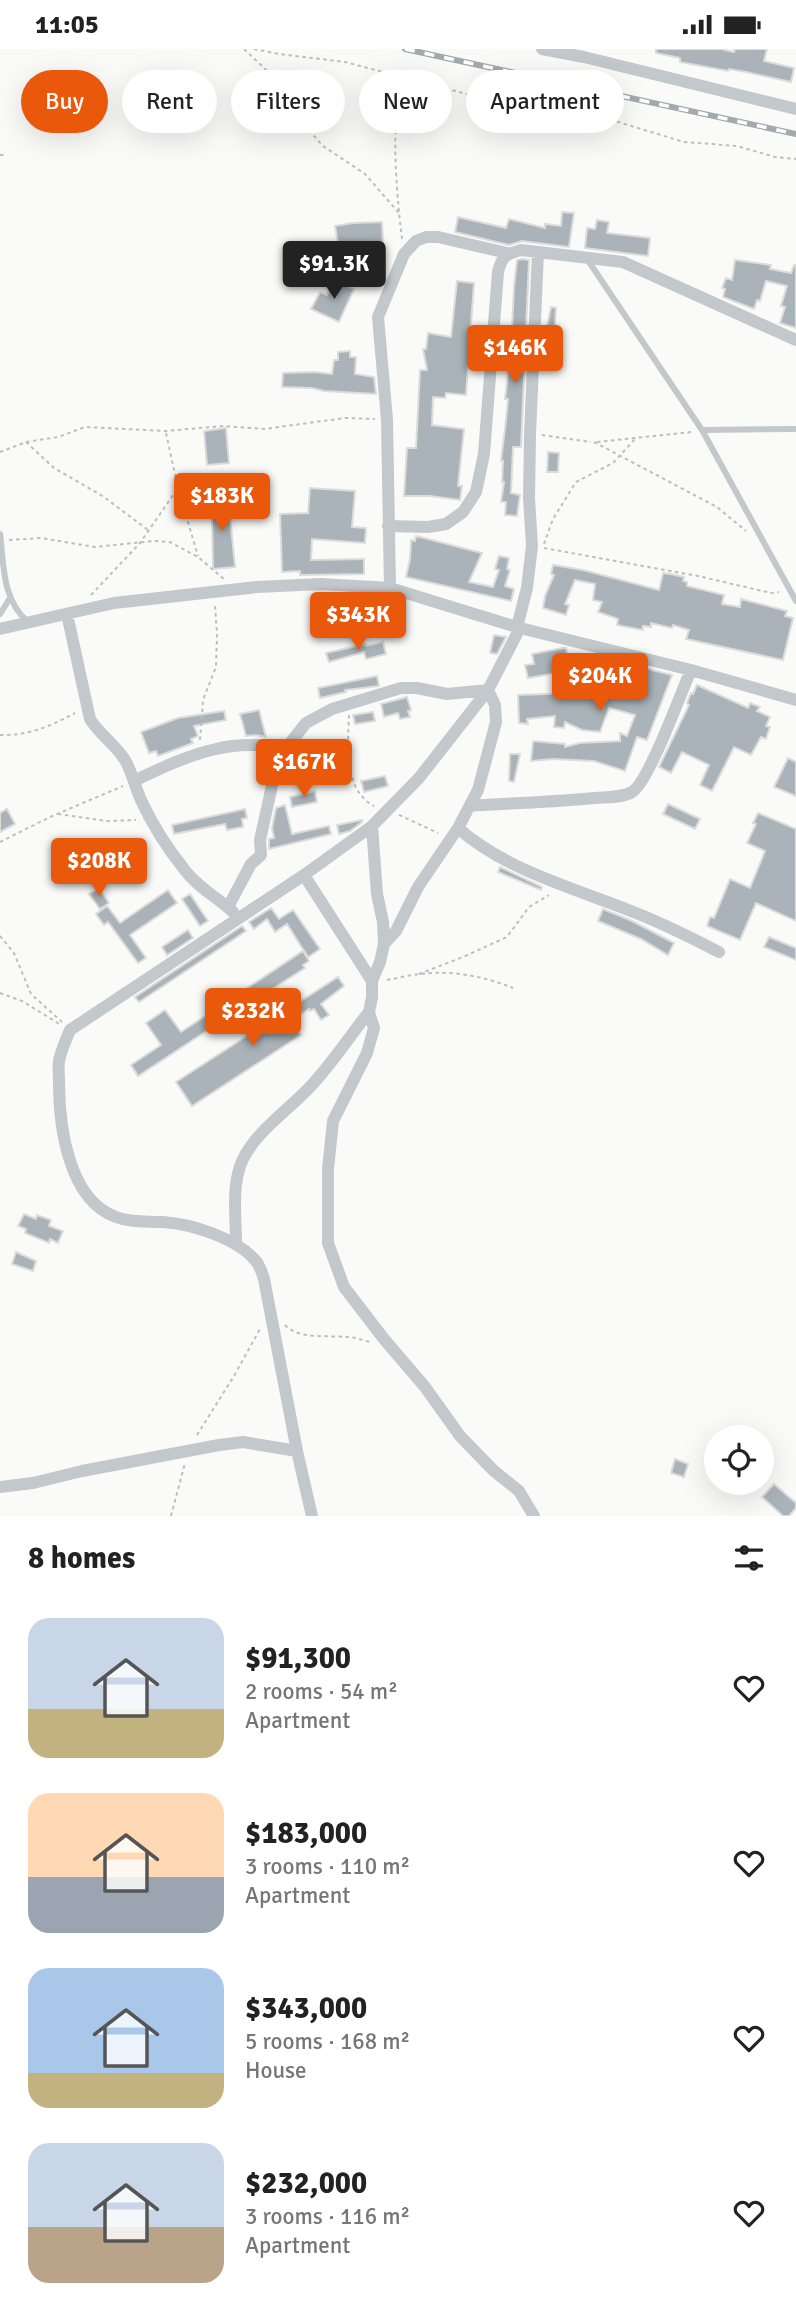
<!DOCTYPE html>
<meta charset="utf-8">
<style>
:root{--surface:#fff;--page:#f6f6f6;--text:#222;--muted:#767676;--accent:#ea580c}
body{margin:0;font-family:Signika,sans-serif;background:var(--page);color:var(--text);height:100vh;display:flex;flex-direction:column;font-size:26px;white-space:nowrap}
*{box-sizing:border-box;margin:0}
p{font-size:23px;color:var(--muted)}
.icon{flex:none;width:38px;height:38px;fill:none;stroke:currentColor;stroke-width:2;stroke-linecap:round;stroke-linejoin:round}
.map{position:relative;height:1467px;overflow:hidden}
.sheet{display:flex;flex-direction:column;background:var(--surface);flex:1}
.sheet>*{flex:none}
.guide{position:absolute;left:21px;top:21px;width:754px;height:63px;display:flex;gap:14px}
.controls{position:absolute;left:704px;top:1376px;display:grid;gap:14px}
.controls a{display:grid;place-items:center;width:70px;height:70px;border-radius:50%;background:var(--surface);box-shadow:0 7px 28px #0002;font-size:35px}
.price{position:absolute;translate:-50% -60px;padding:0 16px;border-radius:7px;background:var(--accent);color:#fff;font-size:23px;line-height:46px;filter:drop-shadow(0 2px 4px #0008)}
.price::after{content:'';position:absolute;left:50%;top:42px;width:21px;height:16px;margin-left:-10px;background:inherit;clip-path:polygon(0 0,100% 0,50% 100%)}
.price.current{background:#222;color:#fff}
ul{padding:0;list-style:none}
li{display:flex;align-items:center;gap:21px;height:175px;padding:0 28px}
li span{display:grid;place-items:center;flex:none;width:196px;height:140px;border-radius:21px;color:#555}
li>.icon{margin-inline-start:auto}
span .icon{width:84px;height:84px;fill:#fffc;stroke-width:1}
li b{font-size:30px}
h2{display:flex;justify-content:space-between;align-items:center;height:84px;padding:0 28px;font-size:30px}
.chip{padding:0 24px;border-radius:32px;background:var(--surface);box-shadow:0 7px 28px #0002;font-size:24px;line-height:63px}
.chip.current{background:var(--accent);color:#fff}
.status{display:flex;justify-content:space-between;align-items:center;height:49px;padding:0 35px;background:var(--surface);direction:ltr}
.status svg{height:19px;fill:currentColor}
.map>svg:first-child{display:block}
.building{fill:#aab3b9;stroke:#dcdcda;stroke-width:2}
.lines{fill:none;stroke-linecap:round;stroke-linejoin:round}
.path{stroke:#bbbfc2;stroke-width:2;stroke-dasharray:3.5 3.5;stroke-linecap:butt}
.lane{stroke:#c3c8cc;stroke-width:6}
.street{stroke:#c3c8cc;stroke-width:12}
.rail-casing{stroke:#a2aab0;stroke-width:6}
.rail{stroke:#fff;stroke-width:3.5;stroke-dasharray:10;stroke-linecap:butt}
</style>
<div class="status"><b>11:05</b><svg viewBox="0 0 49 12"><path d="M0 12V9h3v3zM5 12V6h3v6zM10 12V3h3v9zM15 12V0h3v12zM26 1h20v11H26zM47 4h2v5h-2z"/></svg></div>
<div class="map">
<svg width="796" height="1467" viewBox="0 0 796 1467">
<rect width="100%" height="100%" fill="#fafaf8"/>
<!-- building -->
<path class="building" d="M656,0H721L734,3L735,0H767L764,12L794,19L791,33L746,23L729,20L728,22L680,13V9L656,4Z
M562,163L574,164L569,198L522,192L509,196L455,183L458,168L506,179L509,170L545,179V175L561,177Z
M597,171L609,173L607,184L650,189L648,207L585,199L587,179L595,180Z
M382,173L384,217L379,237L356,232L362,208L341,212L335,177L353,174Z
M522,210L529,211L521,398H513L511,444L520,446L517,467L505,466L506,453H501L504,433H502L503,412H501L506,371L508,350H505L511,300L514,238L517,211Z
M735,211L771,216L770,220L791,224L794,216H796V279L780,274L785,258L781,257L787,237L766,232L760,252L757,251L754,260L723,248L725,240L722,239L726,229L732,231Z
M334,230L354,240L339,273L311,260L320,243L327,246Z
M457,232L474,234L466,346L446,344L445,349L433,348L432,376L464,380L458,437H462L460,451L430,447H404L407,399H416L420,321H427L423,300H426L428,284L451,288Z
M551,258L556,259L554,293L544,292Z
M350,302V308H356L355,325L374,328L376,345L324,342L312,339L282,338L283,324L314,323L332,325L334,311H338V303Z
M226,379L229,414L207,416L204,382Z
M548,403L559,404L558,423H547Z
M310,439L355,442L352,478L366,479L365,494L312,490L311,511L364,510V525L300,526V522L282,523L280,465L308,464Z
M228,446L235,518L213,520L212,471L209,449Z
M416,487L482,504L469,533L493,538L499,521L495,520L499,507L509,509L507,520L510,521L505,537L514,540L511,552L406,528L410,510L411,491L415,492Z
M553,516L583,521L659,541L663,524L670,525L684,528L683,532L687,533V537L724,546L722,555L740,558L741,550L787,562L785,567L793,569L783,611L686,590L689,581L673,576L672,579L651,574V578L643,577V581L617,576L618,570L598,563L602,553L593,551L595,535L575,531L565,555L569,556L566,566L543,559L545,547L554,526L551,525Z
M376,560L378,573L365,574L332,582L329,571Z
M494,586L506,588L497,605L490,604Z
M383,593L386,605L366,610L364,603L329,613L326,604L365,595L366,597Z
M563,599H566L569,611L560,612L562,623L528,629L525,616L534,615L532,605Z
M597,607L672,626L647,691L637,688L625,722L594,712L553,710L531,712L533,692L565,695V698L580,694L620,692V684L627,687L635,666L609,659L600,683L582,681L565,673L564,679L554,678L555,667L527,670L528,675L519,674L518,646L576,644L601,646L605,628L593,626Z
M377,627L379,637L345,641L346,643L320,649L318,639Z
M697,636L748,659L750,654L760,658L757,662L770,668L766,677L770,678L766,690L761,688L751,706L734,698L712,742L700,736L709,716L682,703L671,724L659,718L689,656L687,654L691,644L693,645Z
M407,648L411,661L408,662L410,668L400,670L398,664L384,668L381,655Z
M259,661L266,688L256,686L246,687L240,665Z
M224,662L226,671L194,677L198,687L191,690L193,694L158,707L156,702L149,704L141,683L178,669Z
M373,663L375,672L355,675L353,666Z
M510,705H520L514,733L509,732Z
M788,709L796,713V747L774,738Z
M385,727L388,737L364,743L361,732Z
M315,742L317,753L292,758L290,748Z
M668,755L700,770L695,780L663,765Z
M285,756L292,785L329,777L331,785L269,800V790L274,789L272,779L276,759Z
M7,760L15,775L0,783V764Z
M245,760L247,769L242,770L243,778L227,781L225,775L174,785L172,776Z
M758,764L796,780V872L756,854L740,891L707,877L710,868L714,869L730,830L750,839L765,802L747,794L756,775L753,774Z
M362,771V773L350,782L339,785L337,776Z
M500,818L542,838L541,841L498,823Z
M99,839L109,854L100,860L89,845Z
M168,841L177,854L130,886L146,909L138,914L108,873L104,876L96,865L107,857L120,874Z
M190,845L208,872L200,877L182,850Z
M271,859L279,870L293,861L320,900L308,908L287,875L275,883L267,870L254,880L249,873Z
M603,860L632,872L674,894L668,906L641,890L598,872Z
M242,877L246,882L139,953L135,948Z
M188,881L193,889L167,906L162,898Z
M769,888L796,899V911L764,898Z
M303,902L309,912L303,916L305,919L241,960L240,958L232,963L226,953Z
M338,928L344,937L321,955L329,966L321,971L314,960L310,962L309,960L292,971L301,986L192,1057L176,1033Z
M165,961L181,983L207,966L214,977L138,1027L131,1016L161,996L146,974Z
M24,1165L36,1170L37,1166L51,1171L49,1177L63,1182L58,1194L50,1190L49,1194L25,1184L26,1180L18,1177Z
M16,1203L36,1212L33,1222L12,1215Z
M675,1410L688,1415L684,1428L671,1424Z
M774,1435L796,1454V1459L789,1467H783L762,1448Z"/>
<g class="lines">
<!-- path -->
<path class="path" d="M244,0L279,33L308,80L323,97L365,125L399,164
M254,0L279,5L345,13L505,55L592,65L684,93L737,97L775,108L796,110
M0,106H4
M402,190C399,166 388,66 403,50C411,41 427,41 438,39
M166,384L178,439L198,507
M542,386L591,393
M26,393L54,419L104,448L148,481
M594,393L717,458L746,482
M597,393L692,383
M0,403L26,393L58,388L85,378L166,382L223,377L264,380L345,369L375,370
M9,491L41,489L95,498L153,492L170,493L198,508L224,530
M544,495L553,470L576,433L613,414L635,390
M544,499L698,527L771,544L779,543
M91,546L140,494L178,439
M349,666C348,695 343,741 374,757
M0,686C28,687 51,677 75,664
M200,691L203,651L216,618L217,585L215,557
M58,765L107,772L136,771
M399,766L438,784
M0,793L50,768L123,737
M0,887L14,904L31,945L62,973
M419,925L463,908L507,888L529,858L549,846
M387,931C398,929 409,926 420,925C452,921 483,927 513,939
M0,944L22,952L61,976
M285,1276C299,1291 328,1286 347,1288C355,1288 362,1291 370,1293
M197,1386L234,1327L260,1280
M171,1467L185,1414"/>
<!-- lane -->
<path class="lane" d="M587,210L702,381L796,552
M702,381L796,380
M0,485C4,516 2,550 27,572
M0,565L10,549"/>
<!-- street -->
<path class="street" d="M542,0L584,8L796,60
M388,477L428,478L446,475L463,463L476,443L484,405L498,223C502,207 506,205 521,201L623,213L796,291
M390,539L387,371L378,268L404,205L416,192L426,188H438L507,204
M67,565L90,670C99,685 115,695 125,711C132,723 135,738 141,751C152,775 168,800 184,820C197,838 217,848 233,863
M517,578L527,539L532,497L529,449L530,385L538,203
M0,580L114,554L257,538L321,535L390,539L520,579L691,621L796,651
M134,732C159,720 188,706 216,700C239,694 264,696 287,698
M470,757C512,754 554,753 595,749C607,748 622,749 632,743C649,733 681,643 691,621
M458,779C505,821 574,839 631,862C662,874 690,888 719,903
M304,826L372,932
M228,858L251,815L261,806L260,791L273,732L287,698L306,674L332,660L401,639H417L447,645L488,641L495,656L496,673L478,741L458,779L418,838L396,882L384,895
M369,963L374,979L367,1004L333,1072L328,1120V1194L344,1238L384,1290L425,1338L460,1387L493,1421L519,1442L534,1467
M236,1195C236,1167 231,1135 243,1110C257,1082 287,1062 309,1039C331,1016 349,988 369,963L372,948V932L380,913L384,895L383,873L377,845L372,777
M0,1438L33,1434L82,1422L219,1396L243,1393L297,1402
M312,1467L297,1402L264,1230C262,1224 260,1216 255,1211C236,1189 192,1175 163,1173C147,1172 131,1174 116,1168C68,1151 59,1076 59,1033C59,1026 58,1018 59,1012C61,1001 66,991 70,981L304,826L372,777L419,729L488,641L520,579"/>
<defs>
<path id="rail" d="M405,0L796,85"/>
</defs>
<!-- rail casing -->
<use href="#rail" class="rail-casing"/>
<!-- rail -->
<use href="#rail" class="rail"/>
</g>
</svg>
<div class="controls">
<a><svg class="icon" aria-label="locate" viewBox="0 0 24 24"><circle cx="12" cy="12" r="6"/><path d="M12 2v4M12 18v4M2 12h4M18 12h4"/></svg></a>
</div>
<b class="price current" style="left:334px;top:252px">$91.3K</b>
<b class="price" style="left:515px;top:336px">$146K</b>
<b class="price" style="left:222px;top:484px">$183K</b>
<b class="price" style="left:358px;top:603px">$343K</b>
<b class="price" style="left:600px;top:664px">$204K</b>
<b class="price" style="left:304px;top:750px">$167K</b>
<b class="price" style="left:99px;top:849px">$208K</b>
<b class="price" style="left:253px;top:999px">$232K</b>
<div class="guide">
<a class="chip current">Buy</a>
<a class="chip">Rent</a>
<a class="chip">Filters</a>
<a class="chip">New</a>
<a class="chip">Apartment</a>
</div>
</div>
<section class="sheet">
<h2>8 homes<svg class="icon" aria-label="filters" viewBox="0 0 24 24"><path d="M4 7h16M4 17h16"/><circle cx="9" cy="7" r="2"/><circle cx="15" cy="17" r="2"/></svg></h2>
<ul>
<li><span style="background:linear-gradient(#c9d6e8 65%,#c2b280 0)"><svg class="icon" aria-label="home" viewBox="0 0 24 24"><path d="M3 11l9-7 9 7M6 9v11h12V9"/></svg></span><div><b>$91,300</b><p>2 rooms · 54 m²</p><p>Apartment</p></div><svg class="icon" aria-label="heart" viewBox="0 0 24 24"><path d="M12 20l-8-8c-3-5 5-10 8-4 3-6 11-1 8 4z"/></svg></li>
<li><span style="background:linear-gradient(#ffd9b3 60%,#9aa5b1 0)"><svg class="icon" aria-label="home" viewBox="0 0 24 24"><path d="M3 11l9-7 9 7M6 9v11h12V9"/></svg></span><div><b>$183,000</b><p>3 rooms · 110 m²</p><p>Apartment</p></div><svg class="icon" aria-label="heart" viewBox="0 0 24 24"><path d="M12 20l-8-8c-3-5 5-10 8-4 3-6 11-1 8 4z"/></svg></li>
<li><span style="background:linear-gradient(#a9c7e8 75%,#c2b280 0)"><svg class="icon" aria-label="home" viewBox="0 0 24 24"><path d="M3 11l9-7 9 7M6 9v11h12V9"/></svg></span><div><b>$343,000</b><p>5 rooms · 168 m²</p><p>House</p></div><svg class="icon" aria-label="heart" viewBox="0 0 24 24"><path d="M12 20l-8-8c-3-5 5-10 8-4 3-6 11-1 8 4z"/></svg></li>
<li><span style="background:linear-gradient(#c9d6e8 60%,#b9a48a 0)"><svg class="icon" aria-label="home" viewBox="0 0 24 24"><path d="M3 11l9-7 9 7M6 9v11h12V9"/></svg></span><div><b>$232,000</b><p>3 rooms · 116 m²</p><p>Apartment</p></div><svg class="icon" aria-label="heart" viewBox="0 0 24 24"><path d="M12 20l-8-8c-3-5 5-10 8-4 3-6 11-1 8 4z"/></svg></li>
</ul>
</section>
